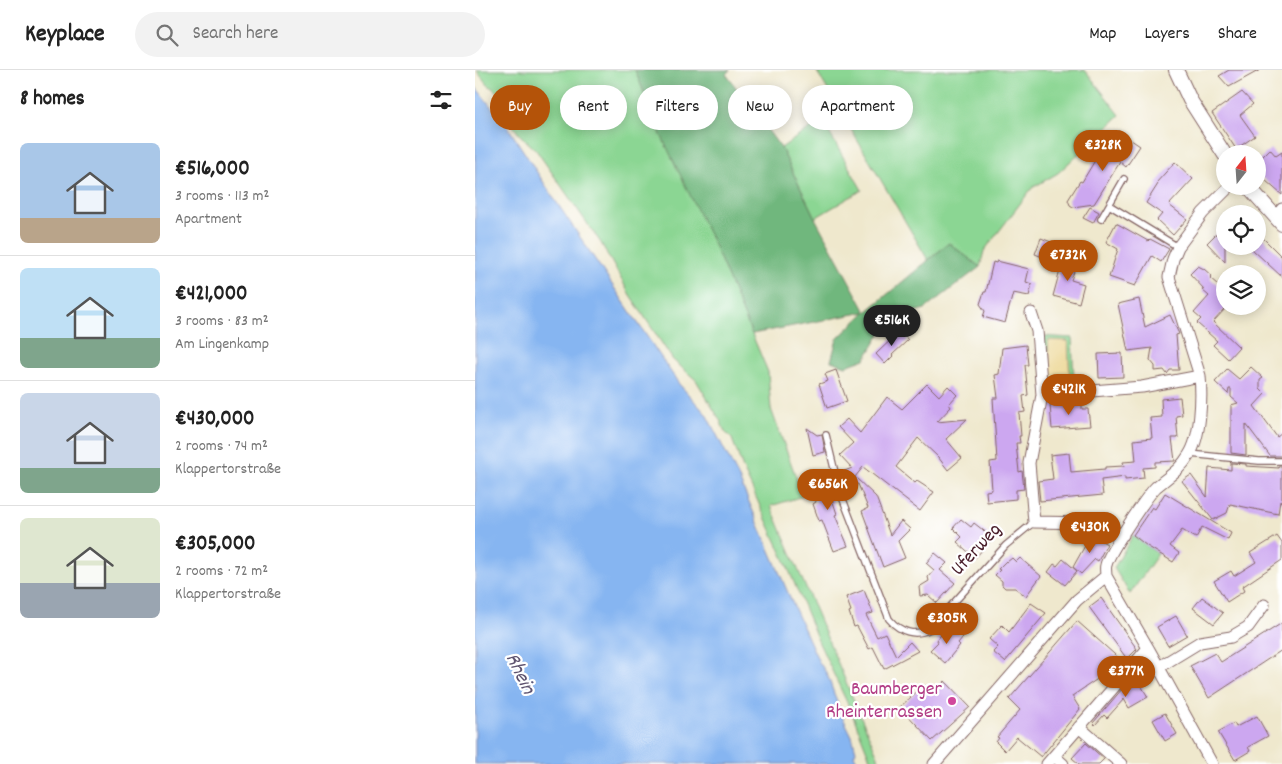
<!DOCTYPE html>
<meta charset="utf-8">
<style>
:root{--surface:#fff;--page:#f2f2f2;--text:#222;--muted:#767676;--line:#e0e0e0;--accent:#b45309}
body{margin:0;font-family:Dekko,sans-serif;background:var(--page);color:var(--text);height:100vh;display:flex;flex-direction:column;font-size:19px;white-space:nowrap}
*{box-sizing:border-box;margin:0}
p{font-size:16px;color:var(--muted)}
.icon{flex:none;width:28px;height:28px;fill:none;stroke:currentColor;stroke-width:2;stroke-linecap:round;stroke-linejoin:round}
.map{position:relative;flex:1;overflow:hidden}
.sheet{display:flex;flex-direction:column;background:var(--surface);width:475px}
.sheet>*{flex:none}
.hud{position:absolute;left:15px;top:15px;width:475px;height:45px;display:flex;gap:10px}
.needle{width:32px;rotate:17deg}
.controls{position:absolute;left:741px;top:75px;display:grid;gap:10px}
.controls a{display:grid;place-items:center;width:50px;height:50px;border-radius:50%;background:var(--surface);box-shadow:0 2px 12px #0003;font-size:25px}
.price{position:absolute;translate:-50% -42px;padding:0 11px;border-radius:18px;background:var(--accent);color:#fff;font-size:16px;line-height:32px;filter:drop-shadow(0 1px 2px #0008)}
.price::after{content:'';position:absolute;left:50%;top:30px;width:15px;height:11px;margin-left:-8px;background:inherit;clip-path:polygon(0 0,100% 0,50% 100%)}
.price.selected{background:#222;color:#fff}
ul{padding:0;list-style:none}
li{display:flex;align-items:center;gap:15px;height:125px;padding:0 20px}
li+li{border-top:1px solid var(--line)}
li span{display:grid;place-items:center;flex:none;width:140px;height:100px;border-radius:8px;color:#555}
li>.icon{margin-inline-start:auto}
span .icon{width:60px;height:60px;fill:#fffc;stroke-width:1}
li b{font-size:21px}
h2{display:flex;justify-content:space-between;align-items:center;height:60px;padding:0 20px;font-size:21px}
.pill{padding:0 18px;border-radius:22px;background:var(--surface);box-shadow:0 2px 12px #0003;font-size:18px;line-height:45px}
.pill.selected{background:var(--accent);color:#fff}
header{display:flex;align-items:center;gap:30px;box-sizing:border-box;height:70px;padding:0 25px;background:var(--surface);border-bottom:1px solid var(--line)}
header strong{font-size:24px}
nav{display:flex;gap:28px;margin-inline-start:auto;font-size:18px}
.search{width:350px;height:45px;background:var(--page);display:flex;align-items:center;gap:12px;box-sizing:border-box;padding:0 18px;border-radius:28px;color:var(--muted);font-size:19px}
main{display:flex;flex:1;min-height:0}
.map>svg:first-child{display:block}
.green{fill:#8bd693;stroke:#6a7a5f}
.forest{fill:#70b77d;stroke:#5d6b54}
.sand{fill:#eeda9e;stroke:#9c7c64}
.water{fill:#86b5f1;stroke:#686a8e}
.building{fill:#cca7f0}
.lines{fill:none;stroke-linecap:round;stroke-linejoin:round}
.service-casing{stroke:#846564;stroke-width:8}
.minor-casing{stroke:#846564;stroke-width:13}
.tertiary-casing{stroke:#846564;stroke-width:16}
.service{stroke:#fff;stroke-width:5.5}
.minor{stroke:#fff;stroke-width:11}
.tertiary{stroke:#fff;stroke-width:14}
.hotel-dot{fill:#d1479c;stroke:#fff;stroke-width:2}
.labels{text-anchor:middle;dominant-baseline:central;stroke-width:4.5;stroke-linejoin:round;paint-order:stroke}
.street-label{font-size:20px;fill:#4a1f2b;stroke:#fff}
.hotel-label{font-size:20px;fill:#b23c85;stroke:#fff;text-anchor:end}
.water-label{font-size:21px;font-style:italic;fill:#5f5470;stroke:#fff}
</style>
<header>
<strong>Keyplace</strong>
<div class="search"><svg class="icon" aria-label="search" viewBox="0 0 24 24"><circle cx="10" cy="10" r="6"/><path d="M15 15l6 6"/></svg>Search here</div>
<nav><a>Map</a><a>Layers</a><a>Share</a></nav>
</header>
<main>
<section class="sheet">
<h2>8 homes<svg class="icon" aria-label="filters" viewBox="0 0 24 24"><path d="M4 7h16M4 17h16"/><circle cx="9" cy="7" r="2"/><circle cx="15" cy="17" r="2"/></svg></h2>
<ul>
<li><span style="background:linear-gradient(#a9c7e8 75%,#b9a48a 0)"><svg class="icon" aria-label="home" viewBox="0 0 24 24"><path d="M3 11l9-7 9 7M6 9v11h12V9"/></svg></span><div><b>€516,000</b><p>3 rooms · 113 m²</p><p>Apartment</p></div></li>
<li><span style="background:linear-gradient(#bfe0f5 70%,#7fa58c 0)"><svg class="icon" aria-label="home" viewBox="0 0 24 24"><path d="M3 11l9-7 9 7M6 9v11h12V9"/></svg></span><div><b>€421,000</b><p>3 rooms · 83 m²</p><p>Am Lingenkamp</p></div></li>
<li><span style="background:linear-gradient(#c9d6e8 75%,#7fa58c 0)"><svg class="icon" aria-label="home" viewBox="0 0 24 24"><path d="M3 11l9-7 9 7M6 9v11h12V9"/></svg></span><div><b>€430,000</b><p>2 rooms · 74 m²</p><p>Klappertorstraße</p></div></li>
<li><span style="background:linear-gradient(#dfe7d0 65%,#9aa5b1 0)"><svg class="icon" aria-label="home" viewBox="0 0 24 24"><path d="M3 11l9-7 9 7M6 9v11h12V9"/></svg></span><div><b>€305,000</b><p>2 rooms · 72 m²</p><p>Klappertorstraße</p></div></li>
</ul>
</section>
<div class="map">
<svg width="807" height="694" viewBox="0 0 807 694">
<rect width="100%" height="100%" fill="#fff"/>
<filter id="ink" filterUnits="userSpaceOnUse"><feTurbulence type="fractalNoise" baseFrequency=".02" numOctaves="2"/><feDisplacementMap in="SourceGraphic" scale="10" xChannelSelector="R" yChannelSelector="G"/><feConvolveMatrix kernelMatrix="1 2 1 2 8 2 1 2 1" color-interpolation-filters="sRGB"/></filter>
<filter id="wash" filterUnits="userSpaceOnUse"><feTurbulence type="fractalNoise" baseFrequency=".0096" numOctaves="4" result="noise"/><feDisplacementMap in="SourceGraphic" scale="20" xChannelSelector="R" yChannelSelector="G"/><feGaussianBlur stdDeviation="1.12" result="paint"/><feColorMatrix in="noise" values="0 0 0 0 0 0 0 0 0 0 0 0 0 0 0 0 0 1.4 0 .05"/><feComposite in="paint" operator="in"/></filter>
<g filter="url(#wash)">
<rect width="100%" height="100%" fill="#efe8cd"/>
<!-- green -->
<path class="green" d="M3,0H160L177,42L241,179L293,302L296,339L328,426L296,436L406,694H397L377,643L344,573L311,493L269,401L257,369L250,362L245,350L221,310L198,290L155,225L126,173L61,80L44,64L32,47L30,32L26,25L12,14L2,1Z
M341,0H610L645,45L583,103L557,118L509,181L505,197L474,173L453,190Z
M347,50L387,120L340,148L306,78Z
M566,266L597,268L599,312L589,313L585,317L570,318Z
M658,465L683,484L655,524L639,498Z"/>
<!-- forest -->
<path class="forest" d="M160,0H255L251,4L306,78L340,148L391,242L474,173L505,197L450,239L415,248L390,289L371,296L356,291L362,269L390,242L277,264L241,179L186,65Z"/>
<!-- sand -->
<path class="sand" d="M573,270L593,271L595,312L578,314L575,306Z"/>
<!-- water -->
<path class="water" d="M0,16L21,43L29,51L80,130L204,314L231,344L262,404L320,539L344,592L352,604L367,646L377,666L381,681L379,685L384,694H0Z"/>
<g id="blocks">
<!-- building -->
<path class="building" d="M754,0H785L754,17L744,6Z
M767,22L778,34L765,45L780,66L761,79L737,43Z
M643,61L665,76L651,97L645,92L619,134L598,137L595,135L593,130L598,122L605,111L607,112L622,87L629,92L642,74L637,70Z
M795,79L801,86L807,82V125L782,103V92Z
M700,92L718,109L694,135L712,149L698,165L682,150L687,144L671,133L683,114L681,113Z
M615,137L624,142L618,153L608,148Z
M641,153L673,171L675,169L694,179L686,192L677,186L660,216L634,207L643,179L631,172Z
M750,155V192L732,173Z
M566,168L591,178L585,194L560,184Z
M788,168L807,187V207L777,179L782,176V174Z
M589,186L603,191L596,210L609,214L604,233L578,226Z
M522,191L554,199L551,212L557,214L554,226L538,223L530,253L508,247L510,241L505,234L509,222H511L518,192L521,193Z
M723,196L729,199L737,206L735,208L750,221V239L738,252L764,277L753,289L738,275L742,271L722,253L726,249L719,243L734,226L727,220L729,219L715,204Z
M664,229L670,257L695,245L704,264L701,265L704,300H695L692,304L689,300L680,301V296L675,290L677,278L653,281L643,234Z
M425,261L433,270L417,285L418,286L410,294L401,284Z
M551,275L553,295H550L553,325L548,326L550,342L544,343L546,366H544L545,373H541L544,402L547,401L549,419L541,420V429L512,432L511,421L517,420L515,392L522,391L518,328H523L520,305L524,304L527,278Z
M647,283L648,307L624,308L623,284Z
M776,297L788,308L785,310V319L790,324L779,336L802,367L807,363V386H795L771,354V385L756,383V335L763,333L756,327V319H754L753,324L740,312L752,299L764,309Z
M361,300L372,331L352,338L344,314L353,311L350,304Z
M452,314L464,326L473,316L482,325L474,334L476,337L462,352L492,349L471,369L487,388L473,400L463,387L443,368L421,397L440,413L442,411L459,422L445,441L388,397L380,407L401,427L415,465L426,451L435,459L423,471L430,488L408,497L387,441L393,438L383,414L368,418L365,403L377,398L365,385L378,373L363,357L372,349L385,363L412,327L427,339Z
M705,327L707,345L701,346L703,368H697L700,391L680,392V397L668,398L669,408L650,410V407L626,410L628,425L565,431L563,411L578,409L575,385L594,383L596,402L630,399V397L649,396L648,392L661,391L659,370L677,368L675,348L687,347L686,329Z
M607,333V339H613L615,356L577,359L575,335Z
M332,358L342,365L347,364L350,382L338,385Z
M756,393L771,394V396L804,398L803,396H807V432L805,431L803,444L755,434L752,443L738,450L707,411L716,405L732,427L734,398L756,400Z
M356,405L360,422L355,423L362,444L360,445L373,476L359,481L347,450L344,451L338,434L341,432L336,411Z
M690,423L756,463L753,470L727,457L721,468L707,460L695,476L704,483L698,492L672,476L658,465L677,437L680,439Z
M486,449L496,457L499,453L518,468L500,488L482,472L487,467L478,458Z
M616,465L632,474L623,491L620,489L606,504L598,497Z
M802,466L807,473V490L767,517L769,521L752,532L739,511L756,501L759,506L781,492L775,483Z
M460,483L472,493L465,500L480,513L462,533L453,525L445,526L444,517L454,511L453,507L459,500L451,493Z
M537,488L541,492L545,488L566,506L551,526L540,518H530L527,515V511L520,505L525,500L523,499L531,491L532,492Z
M588,489L602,501L590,515L573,502L579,494L582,496Z
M389,520L398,543L391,545L402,567L410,563L421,586L435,572L443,581L409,599L398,577L394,579L382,556L379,557L374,542L376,541L371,527Z
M727,527L748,543L739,554L718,538Z
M626,528L662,579L652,589L614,537Z
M556,533L571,543L530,592L518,582L523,577L514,569L527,555L534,562Z
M701,546L712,565L693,576L682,557Z
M602,551L648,592L597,626L605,639L566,687L542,667L530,681L521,672L524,668L522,667L545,640L534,629Z
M807,553V580L734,628L715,596L740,583L746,592Z
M478,558L488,567L483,573L485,575L470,593L455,580L463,572L462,570L469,561L473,564Z
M661,607L673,627L654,638L649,629L632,648L629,645L620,655L618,653L654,611Z
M470,611L495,637L457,671L425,637L449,615L456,624Z
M690,643L702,664L690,671L678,650Z
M782,646L793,666L773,677L775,681L760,690L743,662L759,653L761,657Z
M611,673L629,689L624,694H604L597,688Z"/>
</g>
</g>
<g filter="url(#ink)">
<use href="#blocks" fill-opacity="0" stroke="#846564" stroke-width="1"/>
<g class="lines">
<defs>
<path id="service" d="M649,109L634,135L703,177
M626,149L634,135
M351,365L364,419L414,549C425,562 440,567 455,559L531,475L559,452
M715,384L784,391H807"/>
<path id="minor" d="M801,147L807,139
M556,243L562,261L567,325
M648,465L618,453L559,452L554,393L567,325L667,317L725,306
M631,506L673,578L737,694
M684,597L725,572L756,567L773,557L789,535
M604,657L646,694
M579,686L588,694
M459,694L602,530L631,506C631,503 630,498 631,495C634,482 672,426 681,417C693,407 706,399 714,385C726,367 727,327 725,306L694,207L698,189L703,177L728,143L755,116
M572,694L673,578"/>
<path id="tertiary" d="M701,0L715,30L750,85
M773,116L807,154"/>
</defs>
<!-- service casing -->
<use href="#service" class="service-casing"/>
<!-- minor casing -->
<use href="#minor" class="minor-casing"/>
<!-- tertiary casing -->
<use href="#tertiary" class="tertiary-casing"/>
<!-- service -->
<use href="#service" class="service"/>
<!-- minor -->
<use href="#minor" class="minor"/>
<!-- tertiary -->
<use href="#tertiary" class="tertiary"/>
</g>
</g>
<!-- markers -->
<circle class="hotel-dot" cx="477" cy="631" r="5"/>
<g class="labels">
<!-- street labels -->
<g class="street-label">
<text transform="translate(502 480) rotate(-47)">Uferweg</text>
</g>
<!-- hotel labels -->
<g class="hotel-label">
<text x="467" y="620">Baumberger<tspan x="467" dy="23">Rheinterrassen</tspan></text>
</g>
<!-- water labels -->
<g class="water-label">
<text transform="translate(44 604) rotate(64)">Rhein</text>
</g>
</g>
</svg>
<div class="controls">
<a><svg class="needle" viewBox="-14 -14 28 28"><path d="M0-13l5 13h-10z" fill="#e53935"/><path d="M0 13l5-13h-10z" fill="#767676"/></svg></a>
<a><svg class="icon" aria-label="locate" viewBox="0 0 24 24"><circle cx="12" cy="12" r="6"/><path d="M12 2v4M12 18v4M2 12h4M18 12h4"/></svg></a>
<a><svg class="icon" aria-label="layers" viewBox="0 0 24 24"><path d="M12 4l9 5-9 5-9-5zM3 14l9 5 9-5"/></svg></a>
</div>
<b class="price" style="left:628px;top:102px">€328K</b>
<b class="price" style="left:593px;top:212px">€732K</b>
<b class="price selected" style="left:417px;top:277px">€516K</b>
<b class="price" style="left:594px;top:346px">€421K</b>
<b class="price" style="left:353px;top:441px">€656K</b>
<b class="price" style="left:615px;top:484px">€430K</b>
<b class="price" style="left:472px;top:575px">€305K</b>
<b class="price" style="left:651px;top:628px">€377K</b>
<div class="hud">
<a class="pill selected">Buy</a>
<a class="pill">Rent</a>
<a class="pill">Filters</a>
<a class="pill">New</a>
<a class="pill">Apartment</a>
</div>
</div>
</main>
